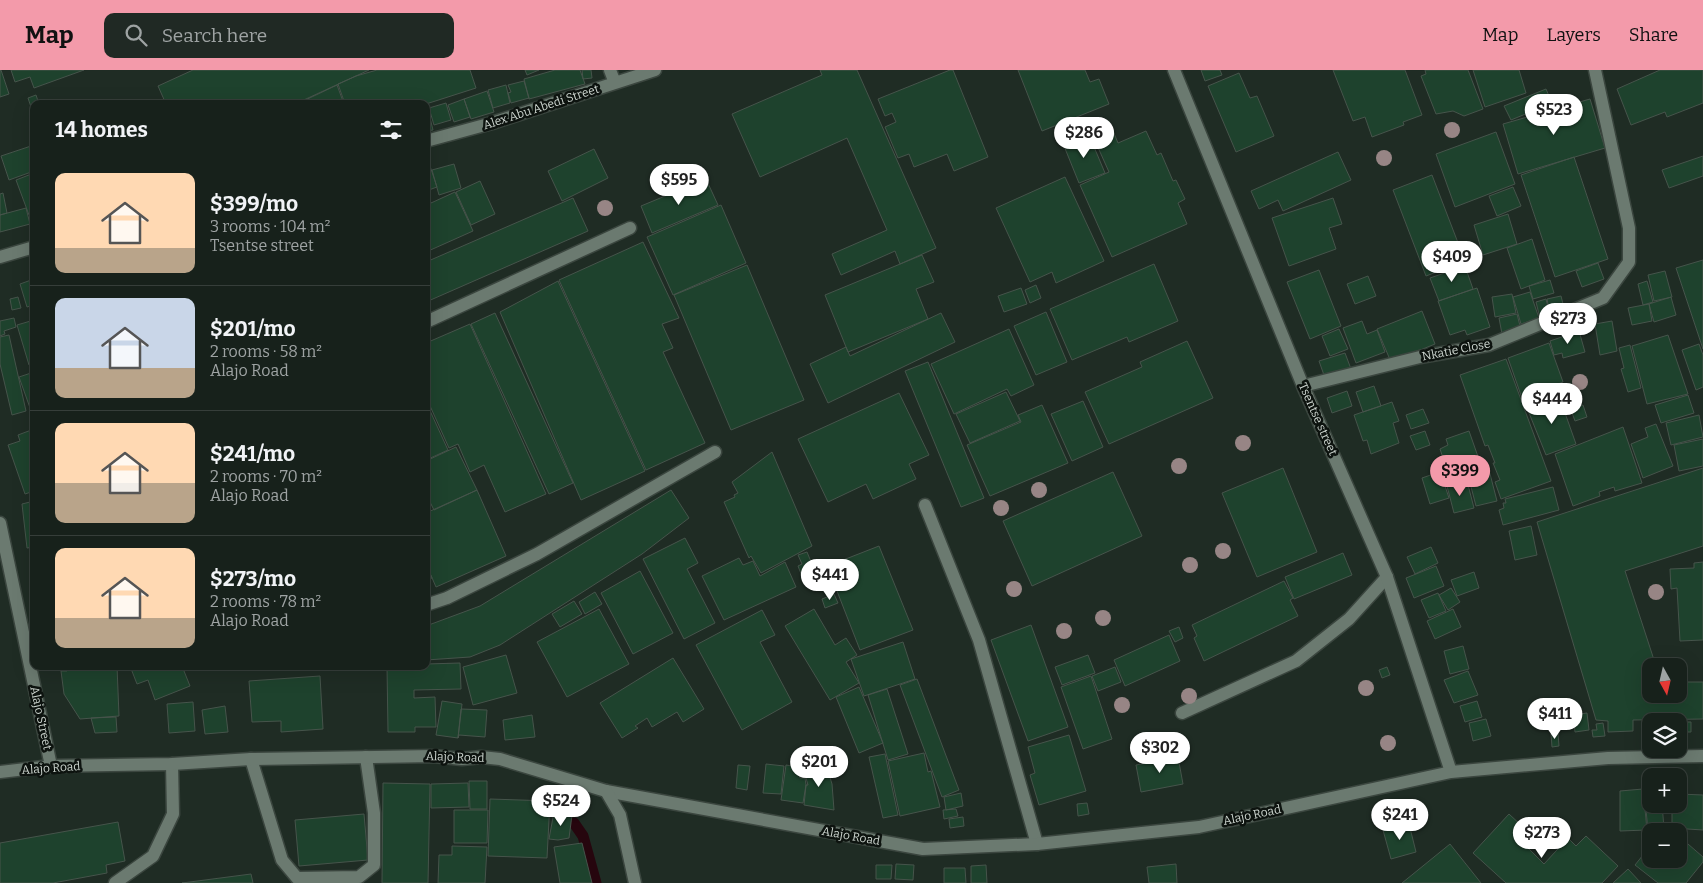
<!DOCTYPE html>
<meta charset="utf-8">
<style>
:root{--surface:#17211b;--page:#202924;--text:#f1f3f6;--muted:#9ea3a3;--line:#363e3a;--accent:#f39aaa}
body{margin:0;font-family:Bitter,serif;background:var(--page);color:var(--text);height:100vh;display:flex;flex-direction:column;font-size:19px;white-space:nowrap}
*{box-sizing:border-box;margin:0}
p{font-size:16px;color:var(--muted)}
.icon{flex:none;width:28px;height:28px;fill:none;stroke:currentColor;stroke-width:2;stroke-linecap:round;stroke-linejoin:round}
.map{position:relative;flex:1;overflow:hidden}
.panel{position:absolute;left:30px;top:30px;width:400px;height:570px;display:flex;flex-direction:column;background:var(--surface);border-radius:10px;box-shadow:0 5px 20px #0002,0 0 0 1px var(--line)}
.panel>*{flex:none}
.needle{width:32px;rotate:172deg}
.controls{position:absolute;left:1642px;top:588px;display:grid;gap:10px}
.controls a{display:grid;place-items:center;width:45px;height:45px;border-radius:10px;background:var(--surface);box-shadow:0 5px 20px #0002,0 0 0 1px var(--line);font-size:25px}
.price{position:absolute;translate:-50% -42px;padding:0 11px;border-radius:18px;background:#fff;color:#222;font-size:16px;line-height:32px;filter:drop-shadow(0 1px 2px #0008)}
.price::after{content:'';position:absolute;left:50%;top:30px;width:15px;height:11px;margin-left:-8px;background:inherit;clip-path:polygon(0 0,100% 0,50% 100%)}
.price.current{background:var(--accent);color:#111}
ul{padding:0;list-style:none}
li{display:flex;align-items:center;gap:15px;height:125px;padding:0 25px}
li+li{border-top:1px solid var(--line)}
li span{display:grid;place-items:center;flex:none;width:140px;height:100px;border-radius:10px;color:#555}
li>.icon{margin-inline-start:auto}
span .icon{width:60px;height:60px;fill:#fffc;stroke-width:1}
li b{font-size:21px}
h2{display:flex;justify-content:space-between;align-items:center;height:60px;padding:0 25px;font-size:21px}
header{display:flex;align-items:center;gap:30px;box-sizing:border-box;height:70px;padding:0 25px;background:var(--accent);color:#111}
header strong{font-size:24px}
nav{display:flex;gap:28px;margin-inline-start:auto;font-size:18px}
.search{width:350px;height:45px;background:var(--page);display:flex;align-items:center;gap:12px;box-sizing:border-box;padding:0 18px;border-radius:10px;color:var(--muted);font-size:19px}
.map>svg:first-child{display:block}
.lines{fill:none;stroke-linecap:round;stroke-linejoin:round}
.stream{stroke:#26060e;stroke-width:11}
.building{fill:#1e422d;stroke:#46544b}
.service-casing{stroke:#3b463f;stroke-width:15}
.minor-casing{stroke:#3b463f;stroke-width:15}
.tertiary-casing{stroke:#3b463f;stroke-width:15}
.service{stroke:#6b7a70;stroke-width:12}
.minor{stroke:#6b7a70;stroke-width:12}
.tertiary{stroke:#6b7a70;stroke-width:12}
.tree{fill:#978585}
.labels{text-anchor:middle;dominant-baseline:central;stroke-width:5;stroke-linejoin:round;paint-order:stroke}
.street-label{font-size:12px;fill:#cdd5cf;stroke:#0d130f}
</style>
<header>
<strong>Map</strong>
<div class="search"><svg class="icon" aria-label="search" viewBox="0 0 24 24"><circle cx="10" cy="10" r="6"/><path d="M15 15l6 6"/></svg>Search here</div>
<nav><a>Map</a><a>Layers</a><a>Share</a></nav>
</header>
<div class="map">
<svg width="1703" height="813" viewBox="0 0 1703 813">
<rect width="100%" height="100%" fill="#1f2c24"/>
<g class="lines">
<!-- stream -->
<path class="stream" d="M574,753L583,766L596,813"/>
</g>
<!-- building -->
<path class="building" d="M1,0L9,24L0,27V1Z
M11,0H84L34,18L30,7L15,12Z
M193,0H369L295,34H166L158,16Z
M377,0H470L476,18L426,34H345L338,14L356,6Z
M525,0H539L527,5Z
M555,0H580L585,14L529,29L524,9Z
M582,0H591L592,8L583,9Z
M820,0H857L936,178L900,194L895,181L841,205L832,184L887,160L847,68L760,107L732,44L822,5Z
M950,0H953L988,87L954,101L947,84L914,97L909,84L898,88L885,57L896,52L892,43L885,46L878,29Z
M1018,0H1085L1090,12L1099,9L1109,34L1042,61Z
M1201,0H1220L1222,5L1205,11Z
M1333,0H1405L1422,45L1403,52L1404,55L1372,67L1365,47L1353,51Z
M1425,0H1468L1483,39L1464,46L1453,41L1436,44L1421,6L1426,4Z
M1473,0H1519L1526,23L1485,37Z
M1660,0H1703V33L1667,47L1665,42L1631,55L1617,19Z
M1239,3L1250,28L1257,26L1274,66L1236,82L1208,16Z
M524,11L529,28L511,33L508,23L511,22L508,15Z
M337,15L344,34H297Z
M506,15L510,33L493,38L488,20Z
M1546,19L1552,33L1511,50L1504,36Z
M487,21L494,42L471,49L464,29Z
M36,25L39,34H34V37H31L28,28Z
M464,29L470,47L454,52L448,35Z
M1590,29L1605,78L1518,104L1503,54Z
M446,33L451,50L434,55L429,38Z
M426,40H428L433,60L426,61Z
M1111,56L1118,73L1146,61L1157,85L1161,83L1173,111L1176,110L1185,129L1178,133L1187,154L1112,187L1080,115L1109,102L1092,64Z
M1496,62L1515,114L1455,137L1436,84Z
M1089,65L1105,103L1079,113L1064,76Z
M34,75V101L9,110L1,86Z
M594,79L608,108L562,131L548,101Z
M1338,82L1351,110L1283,141L1278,130L1259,139L1251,121Z
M1703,86V106L1669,118L1662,100Z
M1574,87L1608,189L1555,207L1521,105Z
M454,94L461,118L439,125L432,100Z
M430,96L437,117L426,121V97Z
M34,103V143L29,145L16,110Z
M1432,105L1465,191L1426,206L1393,120Z
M1065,107L1104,191L1056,213L1052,202L1030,212L996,138Z
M706,109L718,135L652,163L641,136Z
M480,111L495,144L471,155L456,122Z
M1513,117L1521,136L1497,146L1489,126Z
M455,122L473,161L426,182V128L429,127L431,133Z
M3,123L7,143L0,145V124Z
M573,128L588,161L426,232V192Z
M1333,128L1342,154L1329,158L1336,179L1289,196L1272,148Z
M721,135L746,193L673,225L647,167Z
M26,138L30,154L0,162V145Z
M1508,144L1517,174L1483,185L1474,155Z
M1532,169L1545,210L1521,219L1507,178Z
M643,172L679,248L662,254L673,278L663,282L705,373L646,400L559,210Z
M922,185L934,212L916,219L928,249L848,282L825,225Z
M1703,190V279L1676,198Z
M1598,193L1604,209L1582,217L1576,201Z
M1154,194L1178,251L1129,272L1127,267L1072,290L1050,239Z
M747,195L804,330L731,360L674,225Z
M1465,196L1473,219L1439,231L1430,208Z
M1319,200L1341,256L1310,269L1287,212Z
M1665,201L1672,227L1654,231L1648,205Z
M1368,206L1376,226L1355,234L1347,214Z
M34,209V235L27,237L20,214Z
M1550,210L1554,223L1533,229L1529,216Z
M558,211L645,401L581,430L500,242Z
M1647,211L1653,232L1643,235L1638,214Z
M1036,215L1041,228L1030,233L1025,220Z
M1021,218L1027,234L1004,242L998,226Z
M1477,218L1490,257L1467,265L1465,260L1450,265L1438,231Z
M1530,222L1539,248L1521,254L1513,227Z
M1512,224L1516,243L1495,247L1492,227Z
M1561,226L1565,242L1550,245L1547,229Z
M18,227L21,238L12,240L10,229Z
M1671,227L1676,245L1654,252L1649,234Z
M1546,229L1550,245L1540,248L1536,232Z
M1649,234L1652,251L1632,255L1628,238Z
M1422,241L1435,274L1391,292L1377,259Z
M1046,242L1067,292L1036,305L1014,256Z
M495,243L573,413L549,424L471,254Z
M941,243L955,272L828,333L810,294L846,277L850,286Z
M1517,244L1521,260L1502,264L1499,248Z
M14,248L16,257L4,261L5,264L0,266V251Z
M34,250V294L29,295L17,255Z
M1362,251L1367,264L1377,260L1385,282L1356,293L1343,258Z
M1612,251L1617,281L1600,285L1595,254Z
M470,254L546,424L505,442L484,395L470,402L458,374L449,378L426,327V273Z
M1009,259L1034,315L1011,326L1007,319L954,344L931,294Z
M1339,259L1348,279L1330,286L1322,266Z
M1579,261L1585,282L1563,288L1562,283L1554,285L1550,271Z
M9,265L26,341L12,345L0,294V267Z
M1668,265L1688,324L1647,334L1632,276Z
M1187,271L1213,328L1109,374L1085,322L1142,297L1140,292Z
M1549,273L1563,312L1522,328L1508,288Z
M1699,274L1703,285V317L1696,320L1682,280Z
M1630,275L1641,318L1628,322L1621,299L1624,298L1619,278Z
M1345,283L1351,299L1325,308L1319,291Z
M1506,289L1551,411L1501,429L1495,412L1500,410L1493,393H1495L1488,375L1485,376L1460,305Z
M928,292L984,428L961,437L905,301Z
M34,302V349L19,307Z
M1374,316L1381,336L1363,342L1356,322Z
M1347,321L1352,336L1332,343L1327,328Z
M1006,322L1020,351L970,373L956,344Z
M899,323L929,385L909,394L916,409L873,429L866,414L828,432L798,369Z
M1688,325L1694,343L1661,353L1655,335Z
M1559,326L1576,374L1546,385L1527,338Z
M1083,331L1103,377L1072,391L1051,344Z
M426,332L448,380L426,390Z
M1392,332L1399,351L1393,353L1399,373L1371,384L1367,370L1363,371L1354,345Z
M1042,335L1068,393L990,426L967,375L1021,352L1018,345Z
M1583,335L1587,347L1575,351L1571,340Z
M1423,339L1429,353L1411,359L1406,345Z
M1699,345L1703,367L1671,375L1666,353Z
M1656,354L1673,396L1643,408L1631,374L1648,367L1645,358Z
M1623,357L1642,413L1615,421L1614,417L1599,422L1600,426L1573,436L1555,384Z
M34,359V421L25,424L8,375L20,371L18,365Z
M1425,361L1430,375L1416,380L1410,366Z
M1469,361L1482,398L1450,409L1440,379L1448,375L1446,369Z
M1703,369V396L1679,401L1674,375Z
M456,377L477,420L434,440L426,424V391Z
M772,382L812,476L761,503L751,486L749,488L724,432L735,427L734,425L738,423L732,412Z
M1283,398L1317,482L1257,507L1222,423Z
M1703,398V476L1625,501L1656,596H1651V624H1679V612H1703V649L1633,650V661L1608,662V651L1596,650L1537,452Z
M1445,400L1450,414L1445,416L1449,428L1430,434L1422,408Z
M1489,400L1497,431L1476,436L1468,405Z
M1113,402L1142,466L1032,516L1003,451Z
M1467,411L1474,438L1454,443L1447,416Z
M1553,417L1559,440L1503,455L1499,440L1504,438L1503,433H1506L1505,429Z
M477,420L506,486L436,517L426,494V443Z
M671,420L689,448L642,484L500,575L470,587L426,590V556L480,536Z
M34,431V477L27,478L22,434Z
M1531,456L1537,485L1515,490L1509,461Z
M685,468L698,493L687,499L715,553L684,569L643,489Z
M879,476L913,560L860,580L837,521L848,517L838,492Z
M1431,477L1438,493L1415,504L1407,487Z
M807,482L816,504L803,509L798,496L802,494L798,485Z
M1343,483L1352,505L1294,529L1285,507Z
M739,488L743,495L753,491L760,506L785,492L796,517L724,550L702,506Z
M1703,492V570L1680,571L1677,518L1671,519L1670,499L1694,498V493Z
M426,494L432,508L426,510Z
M1436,496L1444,516L1414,528L1406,508Z
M640,501L673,563L633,584L601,523Z
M1474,502L1479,518L1457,526L1451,510Z
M1284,511L1293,528L1290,530L1298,546L1204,591L1194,568L1197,566L1192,555Z
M1451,518L1460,532L1448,540L1439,525Z
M595,522L602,534L585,544L579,532Z
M1438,523L1446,541L1429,548L1421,530Z
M834,524L838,533L825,538L822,529Z
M574,531L582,544L560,557L552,544Z
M599,539L629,594L567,627L537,572Z
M814,539L835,575L846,568L857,585L846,592L859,613L830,630L785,556Z
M1453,539L1461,557L1435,569L1427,551Z
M762,540L775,565L760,572L792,632L742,660L696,575Z
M1031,555L1068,657L1028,671L991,570Z
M1179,557L1183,568L1175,572L1169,561Z
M1169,565L1180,591L1125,616L1114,590Z
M903,572L915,609L864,626L851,589Z
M1463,576L1469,599L1450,604L1444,581Z
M506,585L517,623L473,635L463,597Z
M1088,585L1095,603L1062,615L1055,597Z
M673,588L704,639L683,652L677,642L652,657L647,648L635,656L638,658L622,668L600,633Z
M460,593L461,619L414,620V628L435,627L436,657H415V662H388L387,596H426V594Z
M67,596H117L119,646L80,649L64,624L61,601H67Z
M130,596H182L190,616L155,630L148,610L137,614Z
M1115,597L1121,612L1098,621L1092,606Z
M1387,597L1390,605L1382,608L1379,600Z
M1468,601L1478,625L1454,633L1444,610Z
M320,606L323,659L281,662V651L252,652L249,611Z
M1091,606L1112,669L1083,679L1061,617Z
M917,609L959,720L942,727L900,615Z
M859,617L883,673L859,683L836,627Z
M887,619L908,684L888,690L868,625Z
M442,631L462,634L458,668L436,665Z
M1477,631L1482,647L1465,652L1460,636Z
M193,632L195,661L169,663L167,634Z
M225,636L228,662L205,664L202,640Z
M461,639L487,640L485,667L459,665L458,668Z
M1587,643L1589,660L1575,662L1573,645Z
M532,645L535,667L505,670L503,650Z
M116,647L117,662L95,663L91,648Z
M1486,649L1491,666L1473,671L1469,653Z
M1679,652H1691V662H1679Z
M1603,653L1605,666L1593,667L1592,660H1597L1596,654Z
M1558,663L1559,676L1552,677L1551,664Z
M1069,665L1086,721L1039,735L1030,705L1035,703L1028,677Z
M924,683L928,702L931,701L940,737L900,746L888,691Z
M885,684L898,745L883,748L869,687Z
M1178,687L1183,714L1141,722L1136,695Z
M766,694L784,696L781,724L763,723Z
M826,694L832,714L834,740L804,735L806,715H808L804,701Z
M738,695L750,696L747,720L736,718Z
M786,695L798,697L800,708H805L806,715L803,733L781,730Z
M469,711H487V739H470Z
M383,713L430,714L428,813H382Z
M468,713L469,737L431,738V714Z
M1643,719L1647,760L1620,761V721Z
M961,723L963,736L946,740L944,727Z
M1679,724L1703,725V760L1672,758V741H1669V734H1679Z
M490,729L550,731L547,788L488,786Z
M1645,730H1651V734H1662L1664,758L1648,760Z
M1087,733L1089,744L1078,746L1077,734Z
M956,739L958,746L944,749L943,740Z
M454,740H488L487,773H454Z
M554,742L572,745L569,768L558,770L549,769Z
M364,744L368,790L299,796L295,750Z
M1509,744L1537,770L1529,779L1544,794L1568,768L1576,776L1586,766L1618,796L1602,813H1506L1473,783Z
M963,747L964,756L950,758L949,749Z
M118,752L125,791L106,795L107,803L53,813H0V773Z
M1409,754L1416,782L1391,789L1383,760Z
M582,773L592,813H560L554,777Z
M1450,774L1481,813H1402Z
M1688,774L1703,787V792L1686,813H1658L1635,795L1651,775V789H1679V775L1684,779Z
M452,776L487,777L485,813H438L439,785H452Z
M896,794L914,795L913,810L895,809Z
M1176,794L1177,813H1149L1147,797Z
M876,795H892L891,809H876Z
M986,795L987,813H971V796Z
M944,798H965L966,813H944Z
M1628,799L1641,813H1613Z
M251,804L253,813H182Z"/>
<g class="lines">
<defs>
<path id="service" d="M925,435L979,570L1037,774
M1182,643L1296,591L1349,549L1387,507
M251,689L282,790L297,808L359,807L374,795V743L366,687
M115,813L153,786L173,744L172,694"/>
<path id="minor" d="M610,0L615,13
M1174,0L1303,316L1387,507L1451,702
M426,71L492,53L655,0
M0,187L34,177
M426,252L630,158
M1303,316L1420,287L1489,275L1603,228L1629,192V158L1595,0
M426,535L447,528L537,484L715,382
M606,721L923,779L1037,774L1199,757L1451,702L1608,688L1703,686"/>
<path id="tertiary" d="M0,453L51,696
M0,702L51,696L172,694L251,689L434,686L462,689L481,687L500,689L606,721L620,745L635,813"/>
</defs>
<!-- service casing -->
<use href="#service" class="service-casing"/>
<!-- minor casing -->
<use href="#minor" class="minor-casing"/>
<!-- tertiary casing -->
<use href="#tertiary" class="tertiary-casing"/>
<!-- service -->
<use href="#service" class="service"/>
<!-- minor -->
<use href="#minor" class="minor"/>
<!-- tertiary -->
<use href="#tertiary" class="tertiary"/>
</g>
<!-- trees -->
<g class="tree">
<circle cx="1452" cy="60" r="8"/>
<circle cx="1384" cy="88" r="8"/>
<circle cx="605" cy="138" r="8"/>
<circle cx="1580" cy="312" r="8"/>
<circle cx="1243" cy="373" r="8"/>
<circle cx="1179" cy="396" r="8"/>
<circle cx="1039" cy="420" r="8"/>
<circle cx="1001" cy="438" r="8"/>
<circle cx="1223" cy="481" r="8"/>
<circle cx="1190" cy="495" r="8"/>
<circle cx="1014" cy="519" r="8"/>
<circle cx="1656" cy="522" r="8"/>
<circle cx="1103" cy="548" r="8"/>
<circle cx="1064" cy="561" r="8"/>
<circle cx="1366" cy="618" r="8"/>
<circle cx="1189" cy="626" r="8"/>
<circle cx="1122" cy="635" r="8"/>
<circle cx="1388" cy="673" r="8"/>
</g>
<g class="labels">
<!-- street labels -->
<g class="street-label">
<text transform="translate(541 37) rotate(-18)">Alex Abu Abedi Street</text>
<text transform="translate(1456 280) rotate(-11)">Nkatie Close</text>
<text transform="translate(1318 349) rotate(66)">Tsentse street</text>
<text transform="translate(41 648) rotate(78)">Alajo Street</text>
<text transform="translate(455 687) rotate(2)">Alajo Road</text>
<text transform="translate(51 698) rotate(-4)">Alajo Road</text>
<text transform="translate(1252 745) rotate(-12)">Alajo Road</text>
<text transform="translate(851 766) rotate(10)">Alajo Road</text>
</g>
</g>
</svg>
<div class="controls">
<a><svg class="needle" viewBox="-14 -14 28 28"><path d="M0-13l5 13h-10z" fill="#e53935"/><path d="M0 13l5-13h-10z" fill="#9ea3a3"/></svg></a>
<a><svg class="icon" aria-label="layers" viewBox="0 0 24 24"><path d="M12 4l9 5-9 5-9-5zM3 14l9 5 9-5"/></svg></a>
<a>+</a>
<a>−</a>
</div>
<b class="price" style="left:1554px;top:66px">$523</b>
<b class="price" style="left:1084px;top:89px">$286</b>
<b class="price" style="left:679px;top:136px">$595</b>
<b class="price" style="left:1452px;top:213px">$409</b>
<b class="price" style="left:1568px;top:275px">$273</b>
<b class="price" style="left:1552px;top:355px">$444</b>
<b class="price current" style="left:1460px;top:427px">$399</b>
<b class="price" style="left:830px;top:531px">$441</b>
<b class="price" style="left:1555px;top:670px">$411</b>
<b class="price" style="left:1160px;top:704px">$302</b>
<b class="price" style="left:819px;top:718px">$201</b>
<b class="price" style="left:561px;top:757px">$524</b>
<b class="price" style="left:1400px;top:771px">$241</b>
<b class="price" style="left:1542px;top:789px">$273</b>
<section class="panel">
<h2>14 homes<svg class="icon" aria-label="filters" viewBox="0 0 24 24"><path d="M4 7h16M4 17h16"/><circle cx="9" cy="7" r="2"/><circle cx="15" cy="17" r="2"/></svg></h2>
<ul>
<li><span style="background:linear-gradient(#ffd9b3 75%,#b9a48a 0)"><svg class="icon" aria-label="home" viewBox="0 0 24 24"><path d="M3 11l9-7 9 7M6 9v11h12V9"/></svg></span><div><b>$399/mo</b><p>3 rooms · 104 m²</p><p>Tsentse street</p></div></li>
<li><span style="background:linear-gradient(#c9d6e8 70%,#b9a48a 0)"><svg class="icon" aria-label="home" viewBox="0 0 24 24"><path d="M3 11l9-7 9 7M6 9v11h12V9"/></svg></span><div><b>$201/mo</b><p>2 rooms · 58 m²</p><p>Alajo Road</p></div></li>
<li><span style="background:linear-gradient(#ffd9b3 60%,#b9a48a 0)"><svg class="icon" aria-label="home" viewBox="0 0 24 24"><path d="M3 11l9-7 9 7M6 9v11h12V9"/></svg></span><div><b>$241/mo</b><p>2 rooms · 70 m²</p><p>Alajo Road</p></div></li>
<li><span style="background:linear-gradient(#ffd9b3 70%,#b9a48a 0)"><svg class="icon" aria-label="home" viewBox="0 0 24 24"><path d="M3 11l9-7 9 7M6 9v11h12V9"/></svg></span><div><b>$273/mo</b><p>2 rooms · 78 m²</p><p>Alajo Road</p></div></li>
</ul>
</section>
</div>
